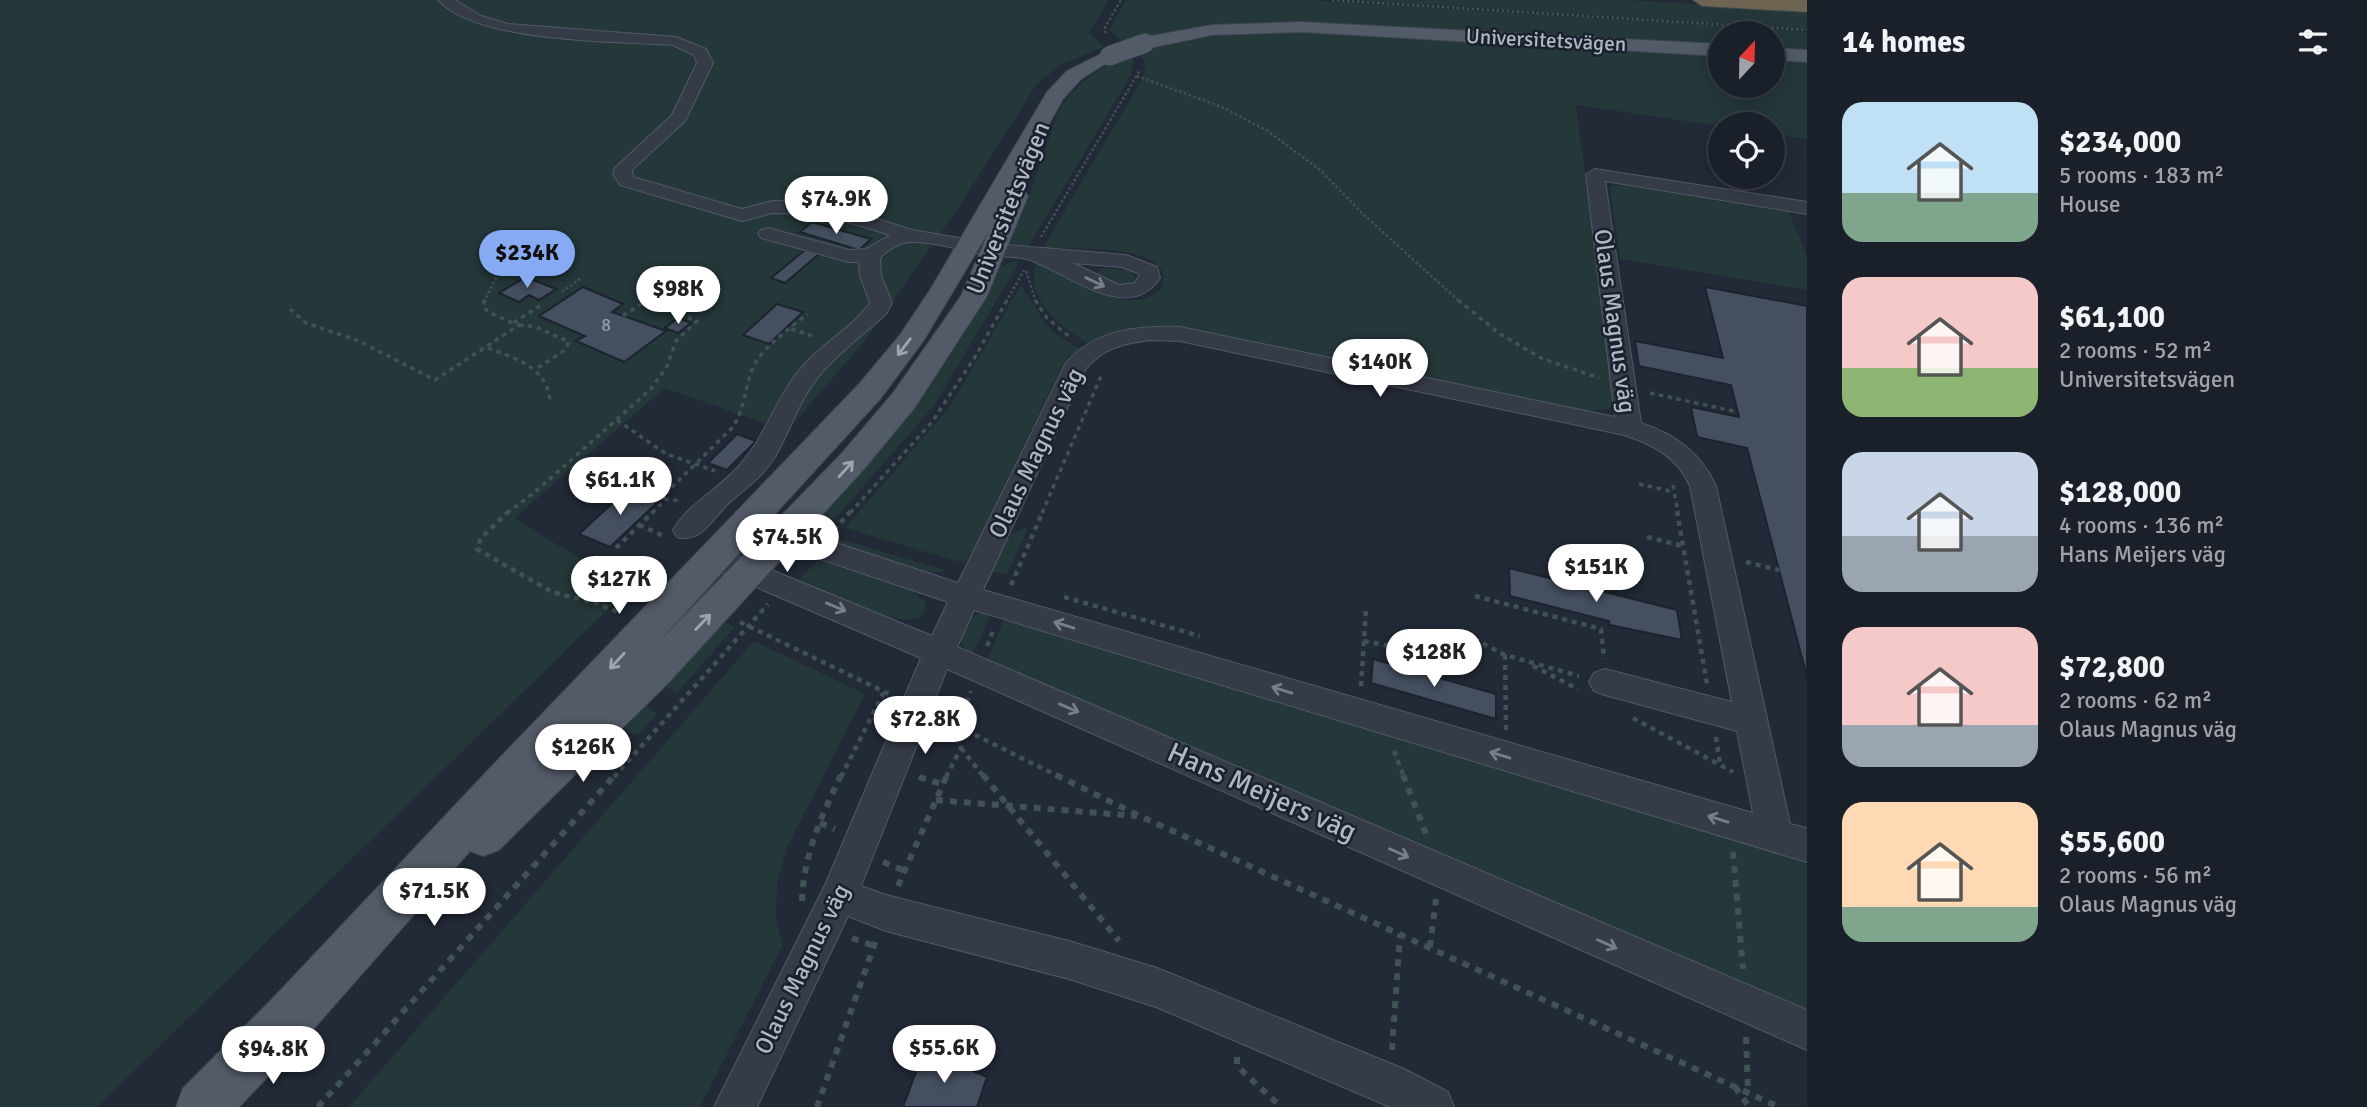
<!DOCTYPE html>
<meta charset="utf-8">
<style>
:root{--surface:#1a2029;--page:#232831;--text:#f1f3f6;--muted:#9fa3a8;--line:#383e46;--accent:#86abf2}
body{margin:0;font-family:Signika,sans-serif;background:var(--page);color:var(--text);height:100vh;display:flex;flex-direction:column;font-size:26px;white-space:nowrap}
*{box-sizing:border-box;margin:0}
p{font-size:23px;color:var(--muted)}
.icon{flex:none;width:38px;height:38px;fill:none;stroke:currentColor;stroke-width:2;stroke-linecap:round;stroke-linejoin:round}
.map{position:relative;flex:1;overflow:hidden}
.details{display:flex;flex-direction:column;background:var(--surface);width:560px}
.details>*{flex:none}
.needle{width:46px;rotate:22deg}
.tools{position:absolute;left:1708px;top:21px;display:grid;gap:14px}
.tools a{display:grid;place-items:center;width:77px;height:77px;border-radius:50%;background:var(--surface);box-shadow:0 4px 18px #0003,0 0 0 2px var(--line);font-size:35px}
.price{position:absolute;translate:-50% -60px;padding:0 16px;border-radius:24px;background:#fff;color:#222;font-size:23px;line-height:46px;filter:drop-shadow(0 2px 4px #0008)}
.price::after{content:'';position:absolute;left:50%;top:42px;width:21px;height:16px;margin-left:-10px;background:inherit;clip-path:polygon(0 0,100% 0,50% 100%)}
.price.current{background:var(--accent);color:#111}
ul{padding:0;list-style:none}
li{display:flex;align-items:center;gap:21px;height:175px;padding:0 35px}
li span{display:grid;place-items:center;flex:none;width:196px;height:140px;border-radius:21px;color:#555}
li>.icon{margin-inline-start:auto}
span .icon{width:84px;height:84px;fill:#fffc;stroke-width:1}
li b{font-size:30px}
h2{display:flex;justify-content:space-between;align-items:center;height:84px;padding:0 35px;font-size:30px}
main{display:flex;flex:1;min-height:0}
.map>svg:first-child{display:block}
.green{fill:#243739}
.building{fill:#454f5f;stroke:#1c232e;stroke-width:2}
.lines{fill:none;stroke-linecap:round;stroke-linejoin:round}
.minor-casing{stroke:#525965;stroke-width:2}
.major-casing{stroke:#3e4551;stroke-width:2}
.highway-casing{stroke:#3f4652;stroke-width:2}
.path-far3{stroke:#415255;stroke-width:2.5;stroke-dasharray:2.5 2.5;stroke-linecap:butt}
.path-far2{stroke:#415255;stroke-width:3.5;stroke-dasharray:4.5 4.5;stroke-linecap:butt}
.path-far1{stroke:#415255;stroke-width:4.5;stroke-dasharray:5 5;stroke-linecap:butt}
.path{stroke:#415255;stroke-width:6;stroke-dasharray:7 7;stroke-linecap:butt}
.minor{fill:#353c48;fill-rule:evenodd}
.major{fill:#535b68;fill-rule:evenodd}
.highway{fill:#6d6452;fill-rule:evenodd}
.major-bridge-casing{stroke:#3e4551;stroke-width:20;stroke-linecap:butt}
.major-bridge{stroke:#535b68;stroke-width:19}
.oneway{stroke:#787f8c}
.oneway2{stroke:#9da4b2}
.labels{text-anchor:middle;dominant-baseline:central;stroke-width:5;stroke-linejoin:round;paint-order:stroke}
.far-number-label{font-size:18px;fill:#949cab}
.far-street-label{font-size:21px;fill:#afb6c4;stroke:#1a212c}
.street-label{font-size:24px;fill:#afb6c4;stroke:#1a212c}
.near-street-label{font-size:28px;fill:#afb6c4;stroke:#1a212c}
</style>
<main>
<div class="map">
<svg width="1807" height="1107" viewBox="0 0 1807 1107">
<rect width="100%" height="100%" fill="#222a37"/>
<!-- green -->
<path class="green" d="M0,0H1109L1089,32L1104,47L1060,65L1036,85L959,207L863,343L787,431L665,388L514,518L577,557L635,583L97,1107H0Z
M1126,0H1310L1776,29L1807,32V52L1773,49V33H1720V46L1267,22L1193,28L1124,44L1109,30Z
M1355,0H1627L1807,11V29Z
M1248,32H1326L1720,55V86H1773V58L1807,60V139L1773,134V124L1720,126L1576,105L1615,403L1609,409L1584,411L1173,328C1143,326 1115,331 1088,343C1059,326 1025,301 1036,263C1070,272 1129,323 1162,288C1163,280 1165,273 1159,267C1141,245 1071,249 1043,248L1145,74L1144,60L1135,52L1182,40Z
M1129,54L1134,60L1131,75L1028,247L1009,243L1024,211L1058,112C1074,84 1100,67 1129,54Z
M1623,185L1789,212L1807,257V290L1620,259L1610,190L1611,186Z
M1013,261H1018L1016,268L933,407L824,531V514L829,505L998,268Z
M1102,268L1130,270L1136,278L1134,282C1120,286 1111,282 1098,275V271Z
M1021,285L1045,323L1057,335L1080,349L1068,357L1061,369L973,550L964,563L845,528L949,408Z
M1028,528L1007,575L993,572C1001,555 1006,528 1028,528Z
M836,538L948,571L925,573L839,547L833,542Z
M817,560L908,588L925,601V613C904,636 825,591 799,580Z
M982,612L991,613L972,656L964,648L961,640L972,617Z
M719,619L735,627L677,693L667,687L647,706L657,714L639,734L633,735L625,728Z
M1004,619L1807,860V1019L986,663Z
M754,641L865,694L788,845L777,883L776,920L783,944L700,1107H349Z"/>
<!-- building -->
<path class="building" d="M812,222L871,239L859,250L800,232Z
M805,250L819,254L785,283L771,278Z
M526,277L556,289L539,300L529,295L519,302L499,293Z
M583,287L623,304L612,312L666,331L624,362L576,341L585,336L539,316Z
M1705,287L1807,306V677L1747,448L1697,437L1691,407L1739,417L1731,385L1639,366L1635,341L1723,358Z
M777,304L803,312L769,344L743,335Z
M678,318L691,323L678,333L665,328Z
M737,434L756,441L727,470L708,463Z
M630,487L660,500L610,547L579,534Z
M1509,568L1677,610L1682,640L1610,625L1609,621L1510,596Z
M1373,659L1496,694V719L1371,683Z
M924,1050L987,1077L977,1107H903Z"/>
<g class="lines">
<defs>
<path id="minor" d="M438,0H455L481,16L508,24L676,37L706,49L713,63L685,121L632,170L633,177L742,209L772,201L824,202L912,230L995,244L1126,255L1157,267L1160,278C1128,325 1070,274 1030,260C1019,256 1005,257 993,256C967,252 939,242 913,242C902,241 887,250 880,258L881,276L892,303L886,314C864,334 838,353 819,376C798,401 790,433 773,460C758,482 740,491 723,509C710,523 699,543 677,537L673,530C689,503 719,489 739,466C766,437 776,396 803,366C823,343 853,327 870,303L860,276L859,262H849L761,238L758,234L761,230L768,228L849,250L866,249L890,235L822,214L772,213L742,221L620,185L613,174L615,168L672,115L697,63L694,55L673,45C614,41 478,43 438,0ZM1073,263L1122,267L1140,274L1135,283L1119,285Z
M1595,169L1807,202V214L1605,181L1641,423C1676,435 1700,452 1716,486L1790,824L1807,828V862L974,610L957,647L1807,1010V1050L947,669L861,886L886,895L1069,941L1157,968L1404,1069L1448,1092L1454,1107H1390L1156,1007L1069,979L886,931L848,916L757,1107H714L826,883L921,658L705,565L701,558L705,551L715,548L725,551L932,636L948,602L737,531L733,524L737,517L747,514L757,517L958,583L1066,363C1095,329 1138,326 1180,327L1615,417L1586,174ZM1151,340L1180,341L1624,435C1653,444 1678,458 1690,486L1732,702L1605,669L1594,673L1589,682L1594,691L1605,695L1737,731L1753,813L983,590L1085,370C1102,348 1125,343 1151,340Z"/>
<path id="major" d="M1301,22L1720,44V56L1301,32L1212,35L1145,49L1136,43L1145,37L1212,25Z
M1773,48L1807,50V62L1773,60Z
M1109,50L1118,56L1081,79L1063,99L1012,190L1024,191L1028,196L987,296L915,407L864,469L670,681L499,850L483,856L470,851L310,1033L239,1107H176L183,1088L274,997L491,767L859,384L900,335L930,290L1047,92L1067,71ZM989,231L961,296L893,393L842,453L654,647L881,398L924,340Z"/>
<path id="highway" d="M1693,0H1807V12L1702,6Z"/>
</defs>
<!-- minor casing -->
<use href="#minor" class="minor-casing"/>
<!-- major casing -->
<use href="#major" class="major-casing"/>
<!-- highway casing -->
<use href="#highway" class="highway-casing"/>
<!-- path-far3 -->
<path class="path-far3" d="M1332,0L1807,30
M1106,33L1104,29L1121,0
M1137,76L1222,107L1266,130L1319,169L1364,215L1460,302
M1041,237L1140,70
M1026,271L1036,302
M562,292L581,278
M484,302L498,274L499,242
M1006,302L1024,270"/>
<!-- path-far2 -->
<path class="path-far2" d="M485,300L483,305L488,312L513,323
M1035,300L1047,318L1072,339
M1458,300L1500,334L1541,358L1599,378
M290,309L306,323L359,341L435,380L519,325L513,323L540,306
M623,316L644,302
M519,325L536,327L569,342L565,350L536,369
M791,329L816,337
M488,348C516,359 546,366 550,400
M1650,393L1738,412
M617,420L666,454L715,471
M1639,484L1674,492
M1673,485L1678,513
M666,499L662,497L732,428C745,410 744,390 752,370C761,347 789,330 807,314
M507,513L535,492L651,389L667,366L676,341L697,321L675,313
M652,513L666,499L682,501
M850,513L932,422L975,357L1007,300
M1042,513L1102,374"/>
<!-- path-far1 -->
<path class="path-far1" d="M509,511L481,538L477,549L552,592L596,603L620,613
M1677,511L1707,684
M639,525L664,536
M834,530L851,511
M1647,537L1683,546
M616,548L654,511
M1746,562L1779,570
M1011,585L1043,511
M1475,596L1601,629L1604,659
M1064,597L1200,636
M740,622L893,696
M1474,639L1505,655L1579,676
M1364,641L1390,646
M987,646L994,628
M1505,655L1506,730
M1533,666L1578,689
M1361,686L1366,609
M939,717L1060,777
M1633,718L1733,772
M1716,737L1720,764
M961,748L984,777
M1394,751L1404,777
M614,777L768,604
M841,777L884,692
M946,777L961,748L958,726L971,691"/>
<!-- path -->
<path class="path" d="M983,775L1119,941
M1056,775L1142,817L1779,1107
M1403,775L1426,834
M919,777L942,784
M936,800L1137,816
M820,823L835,829
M1733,852L1743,969
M883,862L905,871
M898,886L947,775
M802,901C803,856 822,815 841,775
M852,938L874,946
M1430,947L1436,899
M1746,1037L1748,1092
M1392,1050L1400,934
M1237,1057V1066L1281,1107
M1735,1087L1749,1107
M318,1107L615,775
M817,1107L876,940"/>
<!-- minor -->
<use href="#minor" class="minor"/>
<!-- major -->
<use href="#major" class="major"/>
<!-- highway -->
<use href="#highway" class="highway"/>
<defs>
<path id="major-bridge" d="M1109,56L1145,43"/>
</defs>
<!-- major-bridge casing -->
<use href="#major-bridge" class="major-bridge-casing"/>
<!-- major-bridge -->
<use href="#major-bridge" class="major-bridge"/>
</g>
<!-- one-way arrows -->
<defs><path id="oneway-shaft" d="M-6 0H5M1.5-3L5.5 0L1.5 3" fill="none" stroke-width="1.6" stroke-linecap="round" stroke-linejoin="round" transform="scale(1.75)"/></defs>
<g class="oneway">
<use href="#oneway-shaft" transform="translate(1095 282) rotate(26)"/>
<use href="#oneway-shaft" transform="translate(836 607) rotate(23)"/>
<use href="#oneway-shaft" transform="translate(1064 625) rotate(-163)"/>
<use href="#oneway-shaft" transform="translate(1282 690) rotate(-163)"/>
<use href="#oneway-shaft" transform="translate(1069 708) rotate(23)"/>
<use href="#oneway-shaft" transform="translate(1500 755) rotate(-163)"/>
<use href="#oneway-shaft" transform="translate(1718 819) rotate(-163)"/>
<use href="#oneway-shaft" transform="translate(1399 853) rotate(24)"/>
<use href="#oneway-shaft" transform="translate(1607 944) rotate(24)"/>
</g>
<g class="oneway2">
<use href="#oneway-shaft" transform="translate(904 347) rotate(127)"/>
<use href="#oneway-shaft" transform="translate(846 469) rotate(-48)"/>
<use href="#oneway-shaft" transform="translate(703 622) rotate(-46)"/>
<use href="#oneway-shaft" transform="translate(617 661) rotate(133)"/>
</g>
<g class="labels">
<!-- far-number labels -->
<g class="far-number-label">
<text x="606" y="325">8</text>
</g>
<!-- far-street labels -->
<g class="far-street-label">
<text transform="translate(1546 40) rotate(3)">Universitetsvägen</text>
</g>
<!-- street labels -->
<g class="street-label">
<text transform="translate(1008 208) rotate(-68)">Universitetsvägen</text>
<text transform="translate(1615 321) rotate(82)">Olaus Magnus väg</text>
<text transform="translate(1036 453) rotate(-64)">Olaus Magnus väg</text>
<text transform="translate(802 969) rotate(-64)">Olaus Magnus väg</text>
</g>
<!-- near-street labels -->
<g class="near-street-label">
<text transform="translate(1262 792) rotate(24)">Hans Meijers väg</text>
</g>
</g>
</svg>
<div class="tools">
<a><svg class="needle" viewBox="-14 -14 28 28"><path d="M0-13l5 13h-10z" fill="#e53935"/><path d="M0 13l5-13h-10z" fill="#9fa3a8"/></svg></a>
<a><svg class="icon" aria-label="locate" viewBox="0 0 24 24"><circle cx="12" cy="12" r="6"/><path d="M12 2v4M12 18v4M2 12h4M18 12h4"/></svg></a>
</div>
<b class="price" style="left:836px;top:236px">$74.9K</b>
<b class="price current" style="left:527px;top:290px">$234K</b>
<b class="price" style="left:678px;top:326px">$98K</b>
<b class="price" style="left:1380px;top:399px">$140K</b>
<b class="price" style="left:620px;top:517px">$61.1K</b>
<b class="price" style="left:787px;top:574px">$74.5K</b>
<b class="price" style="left:1596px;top:604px">$151K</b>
<b class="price" style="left:619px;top:616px">$127K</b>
<b class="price" style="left:1434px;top:689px">$128K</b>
<b class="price" style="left:925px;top:756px">$72.8K</b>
<b class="price" style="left:583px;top:784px">$126K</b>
<b class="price" style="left:434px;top:928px">$71.5K</b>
<b class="price" style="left:944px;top:1085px">$55.6K</b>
<b class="price" style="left:273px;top:1086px">$94.8K</b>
</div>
<section class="details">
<h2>14 homes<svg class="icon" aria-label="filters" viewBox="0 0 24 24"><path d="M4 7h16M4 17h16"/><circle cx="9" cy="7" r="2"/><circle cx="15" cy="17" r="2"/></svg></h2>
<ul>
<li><span style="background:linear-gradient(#bfe0f5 65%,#7fa58c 0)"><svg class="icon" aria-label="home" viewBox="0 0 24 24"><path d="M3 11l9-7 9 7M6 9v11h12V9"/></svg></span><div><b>$234,000</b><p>5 rooms · 183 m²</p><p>House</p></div></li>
<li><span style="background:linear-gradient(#f6c9c9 65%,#8fb573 0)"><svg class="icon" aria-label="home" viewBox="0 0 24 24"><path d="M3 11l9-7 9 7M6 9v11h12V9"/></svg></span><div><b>$61,100</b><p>2 rooms · 52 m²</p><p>Universitetsvägen</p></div></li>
<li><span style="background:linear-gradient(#c9d6e8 60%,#9aa5b1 0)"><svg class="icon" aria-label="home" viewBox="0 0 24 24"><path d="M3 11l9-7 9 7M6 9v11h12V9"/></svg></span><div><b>$128,000</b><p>4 rooms · 136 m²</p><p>Hans Meijers väg</p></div></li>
<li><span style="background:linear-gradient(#f6c9c9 70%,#9aa5b1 0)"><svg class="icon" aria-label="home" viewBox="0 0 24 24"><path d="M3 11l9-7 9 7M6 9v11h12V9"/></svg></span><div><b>$72,800</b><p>2 rooms · 62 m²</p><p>Olaus Magnus väg</p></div></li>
<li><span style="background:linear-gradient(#ffd9b3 75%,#7fa58c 0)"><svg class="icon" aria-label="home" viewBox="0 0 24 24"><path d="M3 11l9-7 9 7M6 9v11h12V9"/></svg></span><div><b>$55,600</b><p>2 rooms · 56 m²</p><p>Olaus Magnus väg</p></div></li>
</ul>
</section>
</main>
